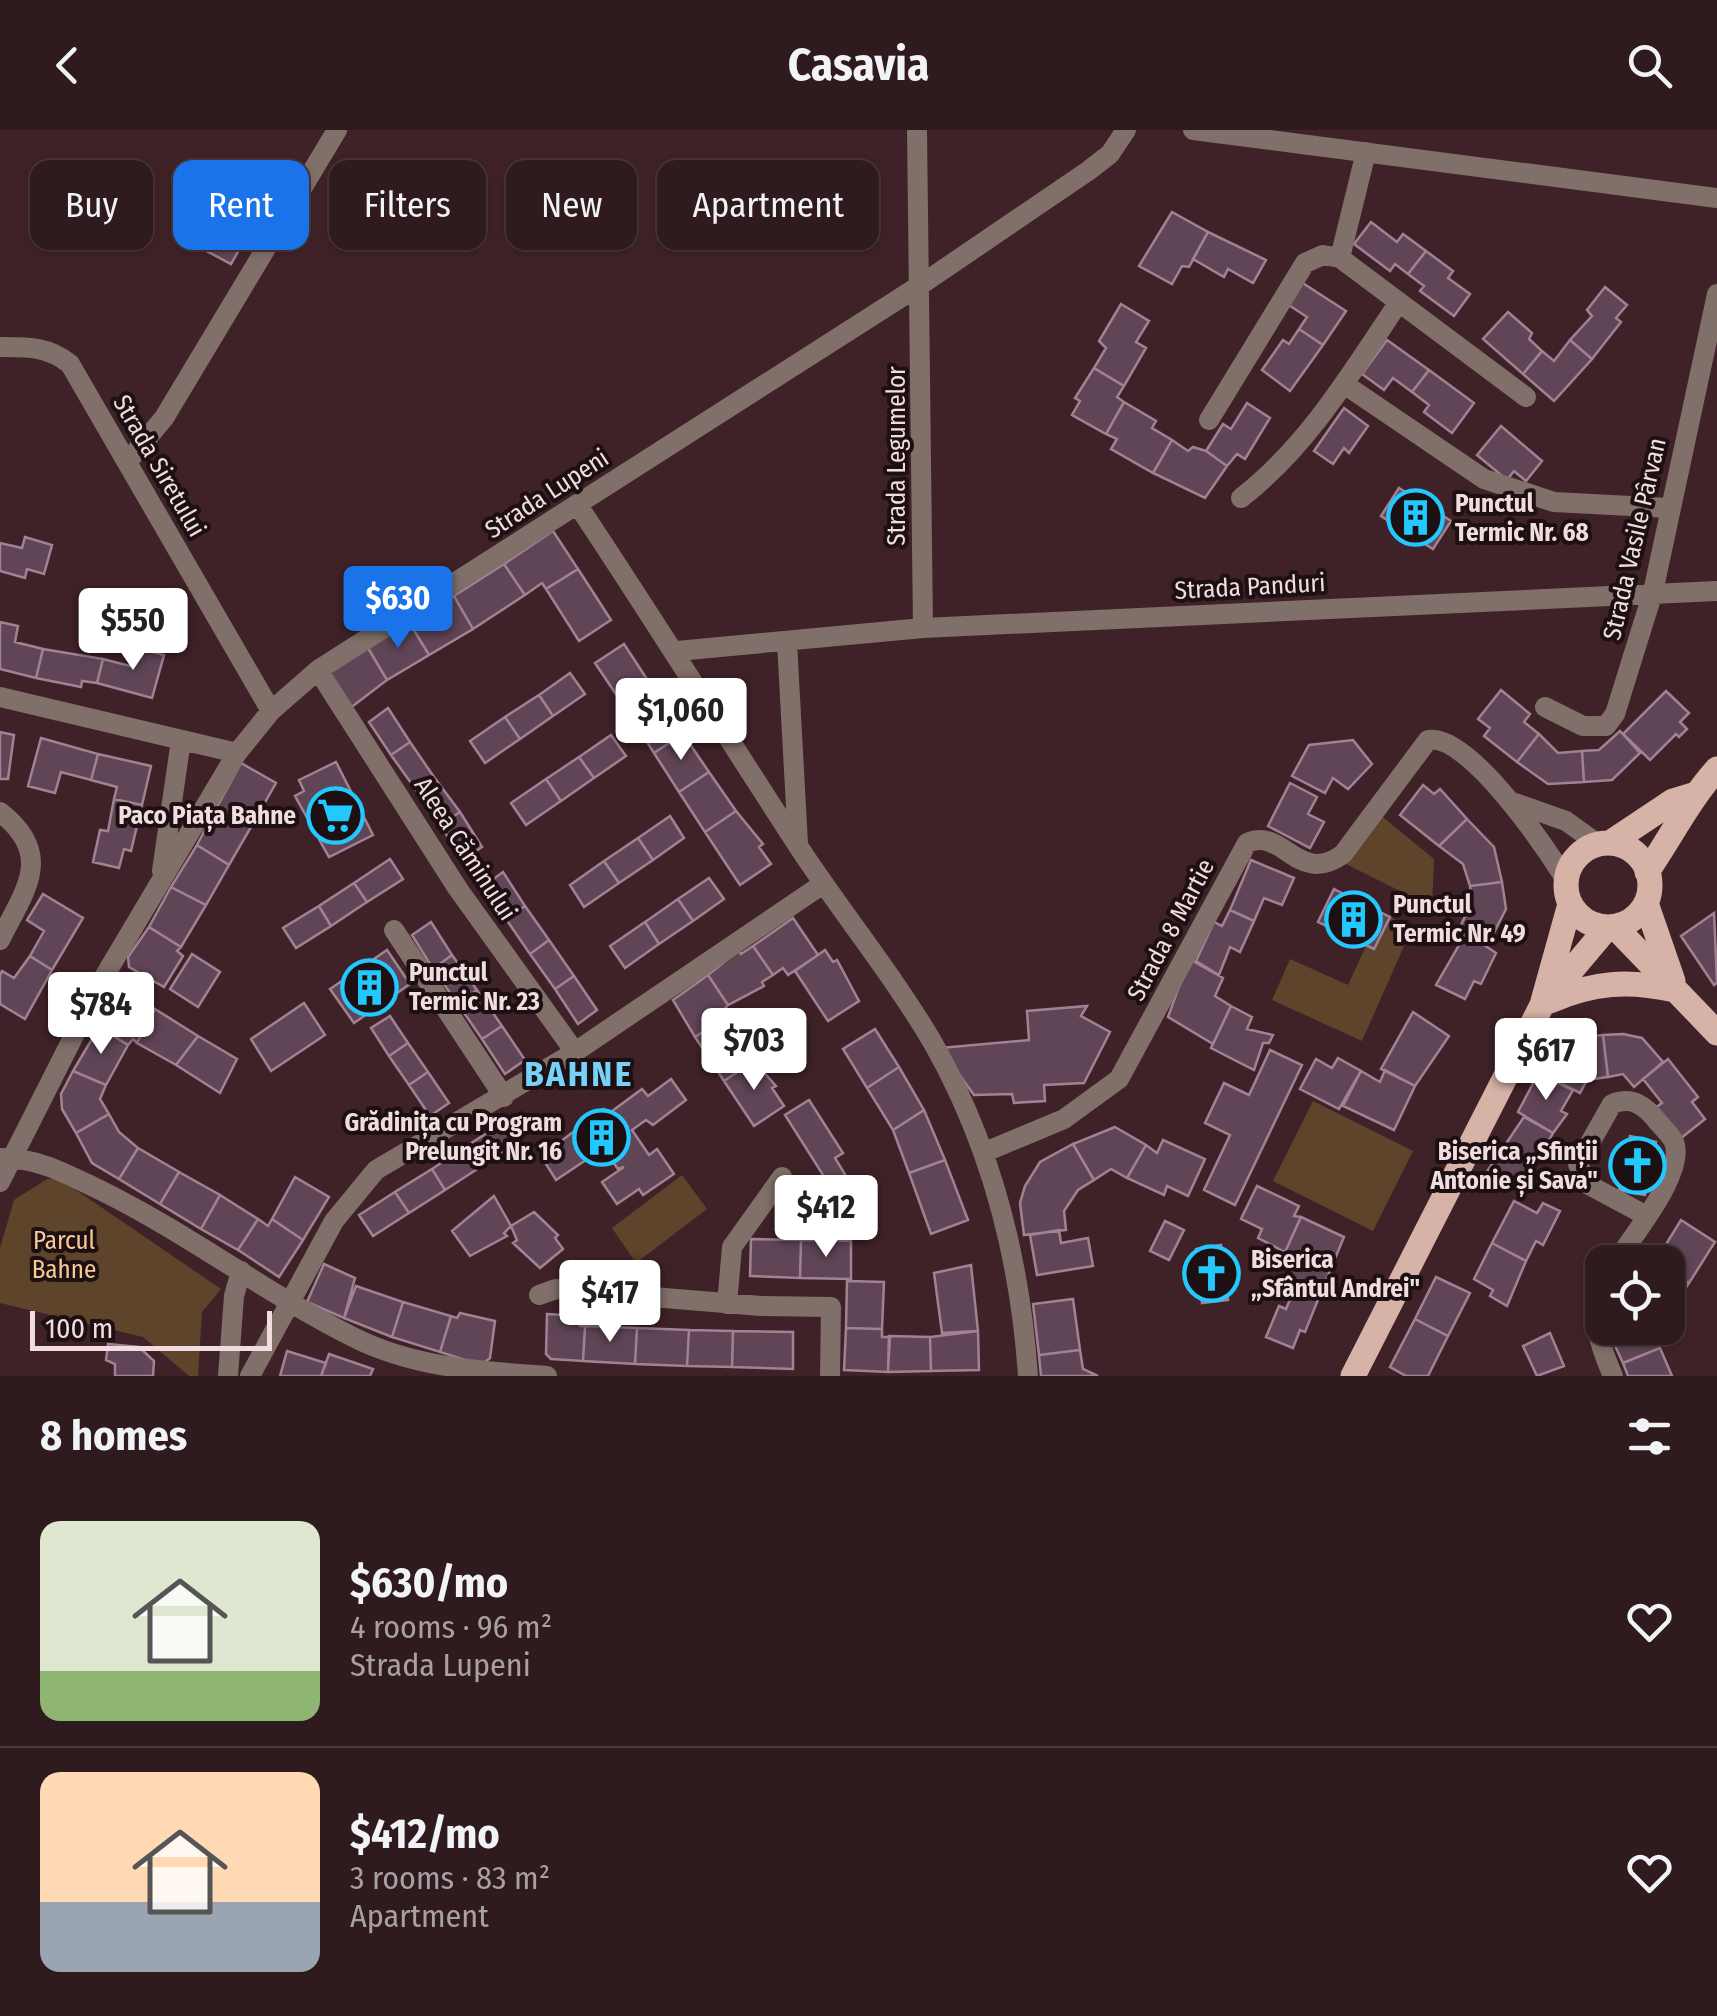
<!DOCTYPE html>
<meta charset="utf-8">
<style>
:root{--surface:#2f1a1d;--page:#3b272a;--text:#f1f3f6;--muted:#a7a1a4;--line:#4a383b;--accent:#1a73e8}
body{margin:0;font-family:"Fira Sans Condensed",sans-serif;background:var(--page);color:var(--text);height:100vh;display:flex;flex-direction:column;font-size:38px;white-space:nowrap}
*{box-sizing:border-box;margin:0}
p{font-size:32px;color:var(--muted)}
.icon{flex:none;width:55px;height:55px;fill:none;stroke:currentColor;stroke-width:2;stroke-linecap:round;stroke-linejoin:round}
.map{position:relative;height:1246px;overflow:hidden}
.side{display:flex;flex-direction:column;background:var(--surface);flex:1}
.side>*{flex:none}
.top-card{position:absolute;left:30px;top:30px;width:1000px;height:90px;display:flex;gap:20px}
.buttons{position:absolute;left:1585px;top:1115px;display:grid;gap:20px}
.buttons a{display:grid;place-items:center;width:100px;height:100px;border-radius:20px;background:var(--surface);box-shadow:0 2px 8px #0004,0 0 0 2px var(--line);font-size:50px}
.scale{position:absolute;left:30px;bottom:25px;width:242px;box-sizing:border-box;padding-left:10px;border:5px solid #f1dddf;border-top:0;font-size:28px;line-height:35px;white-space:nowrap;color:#f1dddf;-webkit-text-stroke:8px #1d1012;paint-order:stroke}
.price{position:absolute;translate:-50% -85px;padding:0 22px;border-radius:10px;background:#fff;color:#222;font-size:32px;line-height:65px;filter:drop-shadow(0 2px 5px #0008)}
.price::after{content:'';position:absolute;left:50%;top:60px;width:30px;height:22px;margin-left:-15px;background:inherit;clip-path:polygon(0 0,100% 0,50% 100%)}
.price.on{background:var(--accent);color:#fff}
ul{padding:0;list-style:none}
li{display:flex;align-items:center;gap:30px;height:250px;padding:0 40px}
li+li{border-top:2px solid var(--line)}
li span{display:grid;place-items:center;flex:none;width:280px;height:200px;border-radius:20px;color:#555}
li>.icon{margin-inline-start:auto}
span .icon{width:120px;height:120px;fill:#fffc;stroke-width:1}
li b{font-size:42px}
h2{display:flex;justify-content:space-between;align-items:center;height:120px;padding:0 40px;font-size:42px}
.pill{padding:0 35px;border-radius:20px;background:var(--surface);box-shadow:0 2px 8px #0004,0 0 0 2px var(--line);font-size:35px;line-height:90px}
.pill.on{background:var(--accent);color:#fff}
header{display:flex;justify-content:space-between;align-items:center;height:130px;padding:0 40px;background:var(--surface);font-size:45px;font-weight:700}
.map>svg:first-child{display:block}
.green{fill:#5d442b}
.building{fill:#604556;stroke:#a08294;stroke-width:2.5}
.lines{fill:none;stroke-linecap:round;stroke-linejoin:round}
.minor{stroke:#816f69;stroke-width:20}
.major{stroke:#d7b2a6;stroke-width:25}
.labels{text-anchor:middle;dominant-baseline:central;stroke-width:8;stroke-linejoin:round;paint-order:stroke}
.street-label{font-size:25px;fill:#f1dddf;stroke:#1d1012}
.poi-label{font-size:25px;font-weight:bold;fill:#f1dddf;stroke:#1d1012;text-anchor:start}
.park-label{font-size:25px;fill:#f9c897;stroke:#1d1012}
.district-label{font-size:35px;font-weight:bold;letter-spacing:2.5px;fill:#78d1f6;stroke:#1d1012}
</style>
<header><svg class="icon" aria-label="back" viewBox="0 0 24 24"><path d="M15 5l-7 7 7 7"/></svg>Casavia<svg class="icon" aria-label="search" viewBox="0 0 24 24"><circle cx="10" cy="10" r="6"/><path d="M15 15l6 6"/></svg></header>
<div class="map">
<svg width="1717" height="1246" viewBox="0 0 1717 1246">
<rect width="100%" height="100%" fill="#3f2227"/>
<!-- green -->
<path class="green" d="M1378,683L1434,729L1432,777L1344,733Z
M1390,787L1412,798L1362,911L1272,870L1290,829L1348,855L1366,816L1374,819Z
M1313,971L1413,1021L1373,1101L1273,1051Z
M682,1045L707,1079L636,1133L612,1098Z
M47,1049H60L221,1159L202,1182L198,1246H189L143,1207L0,1173V1118L14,1070Z"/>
<!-- building -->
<path class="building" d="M199,74L229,89L219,109L239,120L231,134L182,108Z
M1172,82L1208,102L1189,137L1182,136L1172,154L1139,136Z
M1371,92L1397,112L1403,104L1426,121L1408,144L1395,134L1390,141L1354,114Z
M1208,102L1266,130L1253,153L1228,139L1224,147L1193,129Z
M1426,121L1453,141L1448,148L1470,164L1454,186L1420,161L1424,156L1408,144Z
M1298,150L1346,181L1323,215L1299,199L1307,187L1284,172Z
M1605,157L1627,175L1616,188L1621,192L1592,229L1570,210L1592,186L1587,180Z
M1121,174L1149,191L1136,212L1146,218L1124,256L1094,238L1106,218L1099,211Z
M1508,182L1532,203L1529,209L1542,221L1523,244L1483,209Z
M1299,199L1323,215L1290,261L1262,240L1283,210L1289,214Z
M1387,210L1429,240L1412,262L1393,248L1384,260L1362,244Z
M1570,210L1592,229L1554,271L1523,244L1542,221L1554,231Z
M1094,238L1124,256L1117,267L1124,272L1106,304L1072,285L1080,271L1075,268Z
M1429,240L1474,273L1452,303L1424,282L1429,275L1412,262Z
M1124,272L1156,291L1152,298L1172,310L1153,343L1111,319L1117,309L1106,304Z
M1247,273L1270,288L1245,329L1237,324L1227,336L1206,321L1223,294L1231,299Z
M1344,278L1368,296L1349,323L1344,318L1333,334L1314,321Z
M1501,296L1542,331L1526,351L1514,341L1507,350L1477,325Z
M1172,310L1188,321L1193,317L1206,321L1227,336L1205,368L1153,343Z
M1399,358L1451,391L1433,419L1381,386Z
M553,401L578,439L546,459L542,453L525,465L504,434Z
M25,407L52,415L44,444L27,439L25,448L0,441V413L22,418Z
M504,434L525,465L473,499L454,466Z
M578,439L611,490L579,511L546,459Z
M454,466L473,499L429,525L409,492Z
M0,492L18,496L15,512L43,519L36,548L0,539Z
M409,492L429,525L387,550L368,518Z
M624,514L656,563L628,582L595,533Z
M135,517L164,525L152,568L97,553L103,529L130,536Z
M368,518L387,550L349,579L326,544Z
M43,519L103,529L97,553L82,551L81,557L36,548Z
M570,543L585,564L553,586L539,565Z
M1501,560L1530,584L1524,592L1539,604L1517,632L1484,606L1490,598L1478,589Z
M1666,561L1689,583L1680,592L1687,599L1679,607L1676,604L1650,630L1623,604Z
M656,563L683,604L654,623L628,582Z
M539,565L553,586L520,609L505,587Z
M388,578L410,612L391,625L369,592Z
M505,587L520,609L485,633L470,611Z
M1620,601L1640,623L1612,650L1584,652L1582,621L1599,620Z
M0,602L14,605L8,649H0Z
M683,604L709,642L679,662L654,623Z
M1539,604L1558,623L1582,621L1584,652L1548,654L1517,632Z
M611,605L626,626L594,648L579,627Z
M41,608L98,624L91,650L61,642L55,663L28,656Z
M1353,610L1372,634L1348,659L1333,648L1325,663L1292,646L1309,615Z
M410,612L434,647L416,660L391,625Z
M98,624L151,636L142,675L114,669L117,657L91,650Z
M579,627L594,648L561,671L546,649Z
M336,632L373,705L329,727L295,666L304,661L299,650Z
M241,633L276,653L251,697L217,677Z
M709,642L736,681L705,702L679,662Z
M434,647L460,682L440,695L416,660Z
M546,649L561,671L526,695L511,673Z
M1290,653L1317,667L1308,684L1324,692L1310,718L1268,696Z
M1423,655L1434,664L1440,659L1467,689L1439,716L1400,685Z
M114,669L142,675L131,721L124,719L119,738L93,732L100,700L108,701Z
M217,677L251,697L229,735L197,715Z
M736,681L763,714L759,717L771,734L740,755L705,702Z
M460,682L482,717L463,730L440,695Z
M670,686L684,708L653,730L638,708Z
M1467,689L1494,717L1502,752L1470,756L1463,734L1439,716Z
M638,708L653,730L619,753L604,731Z
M197,715L229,735L206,775L171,757Z
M390,729L403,749L367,772L354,753Z
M1251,730L1294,748L1282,775L1264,768L1254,791L1230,780Z
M604,731L619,753L584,777L570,755Z
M503,742L525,776L506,789L484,756Z
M709,748L724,769L693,791L678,769Z
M1502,752L1506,779L1488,814L1459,799L1472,772L1470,756Z
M354,753L367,772L331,796L319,776Z
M171,757L206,775L181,817L149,797Z
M1334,759L1390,787L1374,819L1318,792Z
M43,764L83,788L52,840L30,826L44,801L27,790Z
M678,769L693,791L659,814L645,792Z
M319,776L331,796L296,818L283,798Z
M525,776L549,810L530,824L506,789Z
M1230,780L1254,791L1240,822L1230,817L1219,845L1196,831L1214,792L1222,796Z
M1714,783L1717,853L1714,855L1681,806Z
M793,788L818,825L788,845L783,838L773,845L753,816Z
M431,792L452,825L433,839L412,805Z
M645,792L659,814L625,838L610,816Z
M149,797L181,817L177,821L183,826L164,857L129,837L128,827Z
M1466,803L1496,823L1481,854L1474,851L1465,869L1436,855Z
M549,810L574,846L555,859L530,824Z
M753,816L773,845L762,852L764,856L728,875L708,845L739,820L741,824Z
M387,820L410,854L354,893L330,859Z
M825,820L833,832L837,830L859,871L828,891L795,841Z
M192,824L220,842L198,877L170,859Z
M452,825L477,860L458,874L433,839Z
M30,826L52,840L25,889L0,874V845L2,841L14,848Z
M1189,829L1223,848L1215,866L1231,876L1213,914L1168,887Z
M708,845L728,875L723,881L726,887L695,907L673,870Z
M574,846L597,880L578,894L555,859Z
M119,860L155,879L137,913L133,909L128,915L99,897Z
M477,860L502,896L482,909L458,874Z
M304,873L325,905L271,941L251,909Z
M1087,876L1081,886L1110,902L1084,953L1044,955L1045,971L1014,973L1012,964L974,965L940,918L1029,910L1027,881Z
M1231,876L1252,887L1247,899L1273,905L1269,913H1263L1254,940L1211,918Z
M155,879L198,906L176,935L137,913Z
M1413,882L1449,906L1415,956L1381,939Z
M390,886L408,913L389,926L371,898Z
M726,887L754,931L724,951L695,907Z
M502,896L525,930L505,944L482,909Z
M99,897L128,915L106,955L73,941Z
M875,899L899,937L867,958L843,919Z
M1623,904L1642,908L1663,932L1634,957L1623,944L1608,947L1603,905Z
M1603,905L1608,947L1587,950L1580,963L1546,945L1560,917L1574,908Z
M198,906L237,929L220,963L176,935Z
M408,913L428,942L409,955L389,926Z
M1270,920L1302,935L1235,1075L1204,1060L1230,1005L1205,993L1224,953L1249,965Z
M1338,928L1361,941L1339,979L1300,959L1316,929L1332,938Z
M1668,929L1698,967L1692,972L1705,989L1680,1009L1655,978L1662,973L1643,949Z
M754,931L776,956L772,958L784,976L754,996L724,951Z
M899,937L924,980L893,1000L867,958Z
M1385,940L1415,956L1394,1000L1343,976L1361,941L1380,952Z
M73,941L106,955L100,969L109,984L76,1003L62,979L61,964Z
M428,942L449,973L430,986L409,955Z
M1538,944L1573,960L1561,981L1567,984L1553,1003L1518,982Z
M671,949L686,970L653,995L646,990L632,1000L649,1025L657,1019L674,1044L643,1065L639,1059L617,1074L602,1052L624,1037L618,1039L601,1015L593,1018L595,1024L556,1050L541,1026L604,979L608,984L642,959L648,966Z
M809,970L843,1023L835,1028L846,1046L830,1056L785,985Z
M924,980L945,1030L909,1043L893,1000Z
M109,984L119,1002L138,1018L119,1049L92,1033L76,1003Z
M1524,987L1553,1003L1522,1059L1488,1040Z
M504,992L517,1012L482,1036L468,1015Z
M1115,997L1146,1015L1127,1048L1111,1039L1094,1050L1073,1014Z
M1630,1006L1656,1012L1645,1065L1619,1060Z
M1163,1010L1205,1029L1188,1066L1167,1056L1164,1065L1127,1048L1146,1015L1157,1023Z
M1073,1014L1094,1050L1078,1060L1064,1081L1066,1100L1024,1105L1020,1073L1025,1056L1040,1032Z
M468,1015L482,1036L445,1060L432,1039Z
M138,1018L179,1042L160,1074L119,1049Z
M945,1030L968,1090L931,1104L909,1043Z
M432,1039L445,1060L409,1083L395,1062Z
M179,1042L220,1065L201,1099L160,1074Z
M295,1047L329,1067L303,1110L272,1089Z
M1257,1056L1299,1076L1294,1086L1301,1087L1285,1122L1258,1108L1262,1099L1241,1089Z
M395,1062L409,1083L373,1106L359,1085Z
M220,1065L258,1089L238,1120L201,1099Z
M494,1066L511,1096L504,1103L507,1106L470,1126L452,1101Z
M1514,1071L1537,1083L1543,1073L1560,1081L1543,1115L1536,1111L1526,1131L1492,1113Z
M534,1082L558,1105L555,1108L563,1119L540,1138L513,1113L517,1110L511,1096Z
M1301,1087L1344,1107L1322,1160L1288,1147L1297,1127L1285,1122Z
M258,1089L268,1096L272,1089L303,1110L279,1147L238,1120Z
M1681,1090L1715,1112L1689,1153L1668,1140V1132H1655Z
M1165,1091L1184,1100L1169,1130L1150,1121Z
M1059,1100L1061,1113L1088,1108L1093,1136L1037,1145L1030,1105Z
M751,1109L801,1110L800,1148L750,1146Z
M801,1110L851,1111V1149L800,1148Z
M1492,1113L1526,1131L1507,1176L1490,1166L1493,1160L1474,1149Z
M1221,1115L1228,1170L1202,1173L1196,1119Z
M324,1134L355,1148L344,1188L307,1172Z
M971,1135L978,1201L942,1203L934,1143Z
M1668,1140L1689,1153L1668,1183Z
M1436,1147L1470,1163L1448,1206L1415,1189Z
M1298,1150L1322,1160L1305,1202L1300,1200L1293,1218L1266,1207L1279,1176L1286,1179Z
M847,1151L884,1152L882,1199L846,1198Z
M356,1156L403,1172L392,1207L344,1188Z
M1073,1169L1080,1220L1039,1225L1033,1174Z
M403,1172L451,1186L440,1222L392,1207Z
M460,1183L495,1191L490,1228L481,1235L440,1222L451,1186L457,1188Z
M547,1184L580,1186V1196H585L583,1231L551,1229L546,1224Z
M1415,1189L1448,1206L1428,1246H1406L1390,1237Z
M585,1196L637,1198L635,1234L583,1231Z
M637,1198L689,1200L687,1236L635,1234Z
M846,1198L882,1199V1207H890L888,1242L844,1240Z
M1612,1198H1656L1652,1203L1660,1218L1623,1233L1611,1207Z
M689,1200L733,1201L732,1237L687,1236Z
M733,1201L793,1202V1239L732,1237Z
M978,1201L979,1240L931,1241L930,1207Z
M1550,1203L1564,1236L1537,1246L1523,1216Z
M889,1206L930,1207L931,1241L888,1242Z
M108,1214L139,1217L154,1231L153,1246H115V1234L106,1230Z
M1660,1218L1672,1246H1628L1623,1233Z
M1080,1220L1083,1239L1098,1246H1041L1039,1225Z
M287,1221L326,1233L321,1246H280Z
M329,1224L373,1239L370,1246H321Z"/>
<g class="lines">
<!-- minor -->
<path class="minor" d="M917,0L923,498
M1193,0L1717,68
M1340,128L1366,22
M0,217C27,217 48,216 70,234L271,581
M1344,254L1484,349L1554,372L1669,378
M1209,290L1305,133L1323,125L1340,128L1526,267
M128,331L164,288L337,0
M1241,368C1308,316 1352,242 1399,172
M577,374C653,488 725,604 800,719C843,784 893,845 933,913C992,1017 1020,1128 1028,1246
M787,512L798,714
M677,521L923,498L1717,461
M318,540L458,759L575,922
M0,567L237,623
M1545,577L1583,596H1606L1615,584L1653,462L1717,164
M1515,673L1566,691L1598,714
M0,682C55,725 25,760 0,810
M162,741L181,610
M394,800L504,967
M985,1022L1064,989L1119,949L1247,713C1283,696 1298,757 1343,724L1428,610C1468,602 1546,718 1566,750
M1,1028C40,1028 68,1045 102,1061C189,1104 267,1164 353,1207C414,1238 481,1241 547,1246
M0,1052L101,852L237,623L271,581L318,540L922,154L1088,41L1110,24L1126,0
M1616,1132C1632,1106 1689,1039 1673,1010C1668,1002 1659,994 1653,986C1641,973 1630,967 1612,974L1578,1034L1587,1054L1645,1085
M1602,1154C1590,1188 1599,1214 1613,1246
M539,1165L556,1159L761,1176L831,1177L830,1246
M727,1174L732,1117L782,1047
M228,1246L234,1166L241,1141
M250,1246L334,1091L376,1040L575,922L823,754"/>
<!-- major -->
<path class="major" d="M1610,713L1673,671L1693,665
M1566 755a42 42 0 1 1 84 0a42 42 0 1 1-84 0Z
M1647,742C1671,707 1689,670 1717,639
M1646,773L1673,851
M1615,797L1717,903
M1543,871L1570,774
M1550,871C1594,852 1628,850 1675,860
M1353,1246L1542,875L1607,798"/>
</g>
<!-- icons -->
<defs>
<symbol id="building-ring" viewBox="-11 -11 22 22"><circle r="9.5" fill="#1d1012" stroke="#23c9fe" stroke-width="1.5"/><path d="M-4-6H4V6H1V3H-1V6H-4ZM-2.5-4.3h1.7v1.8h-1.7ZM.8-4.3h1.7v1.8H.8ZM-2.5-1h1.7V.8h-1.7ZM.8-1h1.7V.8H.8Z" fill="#23c9fe"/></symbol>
<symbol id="supermarket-ring" viewBox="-11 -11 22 22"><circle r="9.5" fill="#1d1012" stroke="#23c9fe" stroke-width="1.5"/><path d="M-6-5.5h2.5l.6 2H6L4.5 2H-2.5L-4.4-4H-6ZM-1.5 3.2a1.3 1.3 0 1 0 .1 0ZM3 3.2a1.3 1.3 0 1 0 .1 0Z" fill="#23c9fe"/></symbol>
<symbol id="church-ring" viewBox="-11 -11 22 22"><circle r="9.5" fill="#1d1012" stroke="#23c9fe" stroke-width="1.5"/><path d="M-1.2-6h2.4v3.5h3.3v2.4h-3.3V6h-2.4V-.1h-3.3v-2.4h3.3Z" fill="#23c9fe"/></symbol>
</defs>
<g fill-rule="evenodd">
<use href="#building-ring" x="1384" y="356" width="63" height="63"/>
<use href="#supermarket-ring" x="304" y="654" width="63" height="63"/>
<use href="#building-ring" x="1322" y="758" width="63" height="63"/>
<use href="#building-ring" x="338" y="826" width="63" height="63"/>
<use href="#building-ring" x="570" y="976" width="63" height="63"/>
<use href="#church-ring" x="1606" y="1004" width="63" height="63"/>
<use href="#church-ring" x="1180" y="1112" width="63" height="63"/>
</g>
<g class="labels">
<!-- street labels -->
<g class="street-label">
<text transform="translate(897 326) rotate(-90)">Strada Legumelor</text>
<text transform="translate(159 336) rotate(60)">Strada Siretului</text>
<text transform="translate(547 364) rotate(-33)">Strada Lupeni</text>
<text transform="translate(1635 409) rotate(-77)">Strada Vasile Pârvan</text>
<text transform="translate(1250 457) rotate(-3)">Strada Panduri</text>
<text transform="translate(465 719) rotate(57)">Aleea Căminului</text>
<text transform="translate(1171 800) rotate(-62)">Strada 8 Martie</text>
</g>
<!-- poi labels -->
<g class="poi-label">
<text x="1455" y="374">Punctul<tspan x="1455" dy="29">Termic Nr. 68</tspan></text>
<text x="296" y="686" text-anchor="end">Paco Piața Bahne</text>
<text x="1393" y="775">Punctul<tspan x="1393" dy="29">Termic Nr. 49</tspan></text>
<text x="409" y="843">Punctul<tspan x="409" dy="29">Termic Nr. 23</tspan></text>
<text x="562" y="993" text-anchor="end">Grădinița cu Program<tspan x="562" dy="29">Prelungit Nr. 16</tspan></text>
<text x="1598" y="1022" text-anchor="end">Biserica „Sfinții<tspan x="1598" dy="29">Antonie și Sava"</tspan></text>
<text x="1251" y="1130">Biserica<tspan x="1251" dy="29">„Sfântul Andrei"</tspan></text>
</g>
<!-- park labels -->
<g class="park-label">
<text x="64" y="1111">Parcul<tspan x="64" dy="29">Bahne</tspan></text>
</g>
<!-- district labels -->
<g class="district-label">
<text x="579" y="944">BAHNE</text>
</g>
</g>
</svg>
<div class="buttons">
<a><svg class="icon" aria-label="locate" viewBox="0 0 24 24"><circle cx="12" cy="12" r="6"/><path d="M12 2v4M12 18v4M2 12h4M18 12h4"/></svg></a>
</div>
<div class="scale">100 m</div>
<b class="price on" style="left:398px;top:521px">$630</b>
<b class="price" style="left:133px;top:543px">$550</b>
<b class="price" style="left:681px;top:633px">$1,060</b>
<b class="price" style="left:101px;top:927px">$784</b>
<b class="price" style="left:754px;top:963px">$703</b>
<b class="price" style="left:1546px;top:973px">$617</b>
<b class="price" style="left:826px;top:1130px">$412</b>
<b class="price" style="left:610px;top:1215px">$417</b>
<div class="top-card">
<a class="pill">Buy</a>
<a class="pill on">Rent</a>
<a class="pill">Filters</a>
<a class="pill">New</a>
<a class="pill">Apartment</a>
</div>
</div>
<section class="side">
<h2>8 homes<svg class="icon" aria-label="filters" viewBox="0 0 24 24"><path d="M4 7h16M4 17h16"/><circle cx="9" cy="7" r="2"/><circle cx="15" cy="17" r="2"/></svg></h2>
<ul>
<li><span style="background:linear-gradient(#dfe7d0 75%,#8fb573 0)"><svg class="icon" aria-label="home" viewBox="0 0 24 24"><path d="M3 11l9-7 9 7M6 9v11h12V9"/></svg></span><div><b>$630/mo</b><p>4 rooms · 96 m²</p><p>Strada Lupeni</p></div><svg class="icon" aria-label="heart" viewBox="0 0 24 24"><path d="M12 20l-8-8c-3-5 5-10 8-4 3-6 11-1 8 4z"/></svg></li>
<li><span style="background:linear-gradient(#ffd9b3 65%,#9aa5b1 0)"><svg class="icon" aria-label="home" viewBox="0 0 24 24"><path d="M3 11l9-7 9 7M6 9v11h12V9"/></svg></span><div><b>$412/mo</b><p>3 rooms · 83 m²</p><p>Apartment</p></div><svg class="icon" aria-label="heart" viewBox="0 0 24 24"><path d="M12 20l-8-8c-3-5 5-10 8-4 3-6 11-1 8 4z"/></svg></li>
</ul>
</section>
